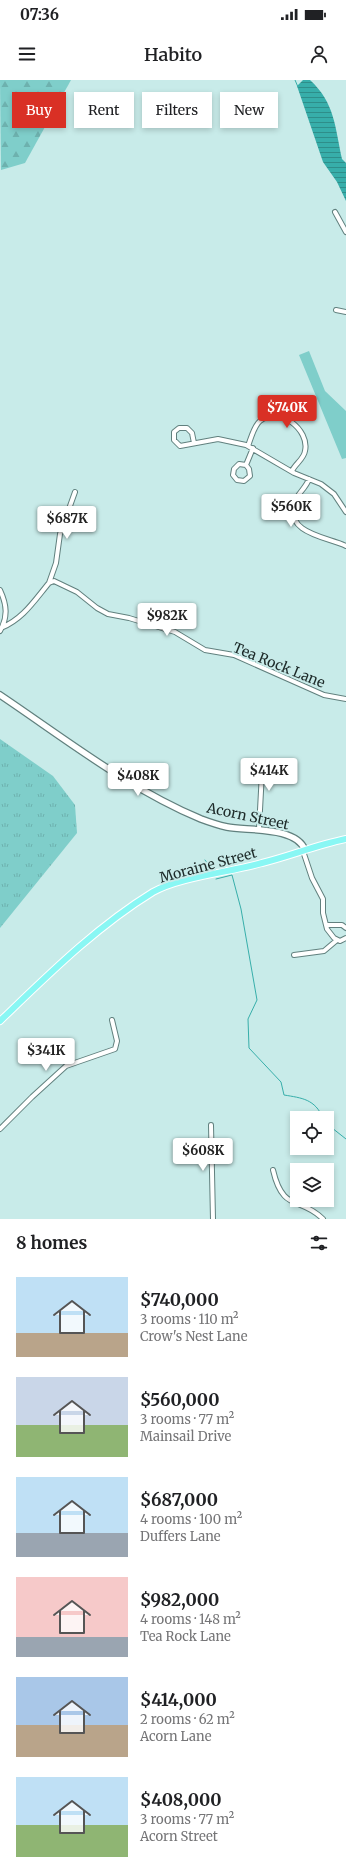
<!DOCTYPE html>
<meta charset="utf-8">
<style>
:root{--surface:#fff;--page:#f6f6f6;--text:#202124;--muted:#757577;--accent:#d93025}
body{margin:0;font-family:Merriweather,serif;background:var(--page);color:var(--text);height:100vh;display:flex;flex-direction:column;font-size:15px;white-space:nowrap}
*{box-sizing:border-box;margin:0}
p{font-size:13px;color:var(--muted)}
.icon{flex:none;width:22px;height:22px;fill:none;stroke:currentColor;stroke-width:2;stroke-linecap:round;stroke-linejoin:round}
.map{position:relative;height:1139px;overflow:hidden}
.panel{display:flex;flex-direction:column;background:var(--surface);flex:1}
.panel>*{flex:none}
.hud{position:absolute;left:12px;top:12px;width:322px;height:36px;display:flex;gap:8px}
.controls{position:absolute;left:290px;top:1031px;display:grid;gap:8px}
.controls a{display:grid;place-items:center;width:44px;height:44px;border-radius:0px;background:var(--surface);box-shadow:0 2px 6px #0003;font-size:20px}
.price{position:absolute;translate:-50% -34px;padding:0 9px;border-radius:4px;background:#fff;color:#222;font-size:13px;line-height:26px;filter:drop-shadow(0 1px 2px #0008)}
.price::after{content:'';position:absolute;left:50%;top:24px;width:12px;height:9px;margin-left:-6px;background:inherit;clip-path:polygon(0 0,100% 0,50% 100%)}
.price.active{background:var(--accent);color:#fff}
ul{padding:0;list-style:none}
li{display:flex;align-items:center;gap:12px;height:100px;padding:0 16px}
li span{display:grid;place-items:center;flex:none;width:112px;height:80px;border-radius:0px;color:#555}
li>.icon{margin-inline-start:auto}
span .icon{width:48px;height:48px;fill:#fffc;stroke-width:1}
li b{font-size:17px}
h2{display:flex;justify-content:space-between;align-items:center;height:48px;padding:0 16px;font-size:17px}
.chip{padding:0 14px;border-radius:0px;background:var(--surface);box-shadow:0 2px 6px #0003;font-size:14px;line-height:36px}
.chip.active{background:var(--accent);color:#fff}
.status{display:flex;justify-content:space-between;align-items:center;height:28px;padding:0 20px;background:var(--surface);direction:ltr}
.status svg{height:11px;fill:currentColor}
header{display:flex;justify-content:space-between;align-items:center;height:52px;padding:0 16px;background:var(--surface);font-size:18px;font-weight:600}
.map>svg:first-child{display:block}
.grass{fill:url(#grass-tufts)}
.forest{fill:url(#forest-firs)}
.park{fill:#7fceca}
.water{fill:url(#water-rules)}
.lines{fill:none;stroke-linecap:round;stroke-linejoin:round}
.stream{stroke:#37aeaa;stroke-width:1}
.minor-casing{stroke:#61807e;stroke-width:6}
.secondary-casing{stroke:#61807e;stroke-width:8}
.primary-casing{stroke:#fff;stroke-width:8}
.minor{stroke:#fff;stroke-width:4}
.secondary{stroke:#fff;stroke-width:5.5}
.primary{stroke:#89f7f4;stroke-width:6}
.labels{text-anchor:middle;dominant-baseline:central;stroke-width:4;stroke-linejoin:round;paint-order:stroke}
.street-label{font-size:14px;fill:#1d2a29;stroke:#c8ebe9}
</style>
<div class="status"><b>07:36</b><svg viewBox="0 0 49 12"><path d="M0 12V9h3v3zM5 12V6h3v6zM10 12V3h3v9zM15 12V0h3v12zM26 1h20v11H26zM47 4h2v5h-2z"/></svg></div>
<header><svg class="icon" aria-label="menu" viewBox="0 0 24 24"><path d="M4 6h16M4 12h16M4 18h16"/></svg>Habito<svg class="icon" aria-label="person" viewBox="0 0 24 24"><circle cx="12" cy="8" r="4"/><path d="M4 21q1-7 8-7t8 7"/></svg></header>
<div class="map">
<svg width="346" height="1139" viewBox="0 0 346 1139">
<defs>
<pattern id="grass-tufts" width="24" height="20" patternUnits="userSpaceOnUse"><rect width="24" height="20" fill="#7fceca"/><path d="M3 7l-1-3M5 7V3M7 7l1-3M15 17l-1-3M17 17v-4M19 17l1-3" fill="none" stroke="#6db1ae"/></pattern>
<pattern id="forest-firs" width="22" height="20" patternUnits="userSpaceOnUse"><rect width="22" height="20" fill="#7fceca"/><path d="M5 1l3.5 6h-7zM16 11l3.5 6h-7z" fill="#6db1ae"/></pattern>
<pattern id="water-rules" width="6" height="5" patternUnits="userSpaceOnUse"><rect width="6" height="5" fill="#37aeaa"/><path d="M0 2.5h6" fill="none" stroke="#2e8e8a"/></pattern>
</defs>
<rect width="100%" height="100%" fill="#c8ebe9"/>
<!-- grass -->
<path class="grass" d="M0,659L53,696L75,725L77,753L0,848Z"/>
<!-- forest -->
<path class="forest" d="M0,0H71L25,83L1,90Z"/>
<!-- park -->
<path class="park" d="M309,271L325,311L346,331V378L342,379L299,275Z"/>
<!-- water -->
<path class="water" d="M303,0H310C335,23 335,47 342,79L346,83V121L337,102L323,82L297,6Z"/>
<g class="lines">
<!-- stream -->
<path class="stream" d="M295,0L298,7
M205,780L213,791
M216,799L232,795L241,829L257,920L248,939L249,968L281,1002L284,1015C302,1018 315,1019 323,1038
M327,1044L346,1059"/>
<defs>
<path id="minor" d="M335,132L346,152
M336,230L346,232
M194,363L192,353L187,348H179L174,352V360L180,366L218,359L246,365L294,393L321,404L334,414L346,432
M248,366C251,358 254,346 260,341C279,325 310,350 305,371C304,379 295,384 292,391
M246,385L249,389L250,396L244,401L237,400L233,395L234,389L239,384L246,385L253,368
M309,399C306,408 297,414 294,423C285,454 328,457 346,466
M49,503L56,483L60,454L75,412
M0,510C7,525 8,537 0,551
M1,548C23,539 34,521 49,503L54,501L77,512L97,528L108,534L129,538L175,552L205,570L234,575L324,615L346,619
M257,685L261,688L262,692L259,749
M303,771L312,798L323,819V833L327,849L334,858L340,861L346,858
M326,845H342L346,848
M294,875L324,871L337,860
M211,1045L213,1139
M0,1049L32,1017L66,986L115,969L117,961L112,940
M273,1090C283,1133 300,1116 323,1139"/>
<path id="secondary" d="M0,615C64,658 129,709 201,739C209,742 218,745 227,747C247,751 296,746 305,770"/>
<path id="primary" d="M0,941C48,895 96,847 153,812C179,797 231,792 262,783C290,776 317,765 346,759"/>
</defs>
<!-- minor casing -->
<use href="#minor" class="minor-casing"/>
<!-- secondary casing -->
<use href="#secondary" class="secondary-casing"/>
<!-- primary casing -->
<use href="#primary" class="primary-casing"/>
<!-- minor -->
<use href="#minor" class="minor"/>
<!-- secondary -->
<use href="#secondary" class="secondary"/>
<!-- primary -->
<use href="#primary" class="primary"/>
</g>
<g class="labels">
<!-- street labels -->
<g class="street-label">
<text transform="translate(279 585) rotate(22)">Tea Rock Lane</text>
<text transform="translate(248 736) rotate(12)">Acorn Street</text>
<text transform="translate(208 785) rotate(-15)">Moraine Street</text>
</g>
</g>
</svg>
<div class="controls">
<a><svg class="icon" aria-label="locate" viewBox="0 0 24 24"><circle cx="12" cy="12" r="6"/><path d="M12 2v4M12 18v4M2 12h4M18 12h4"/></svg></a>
<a><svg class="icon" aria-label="layers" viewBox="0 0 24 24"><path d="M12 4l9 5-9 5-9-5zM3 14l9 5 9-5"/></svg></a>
</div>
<b class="price active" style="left:287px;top:349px">$740K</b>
<b class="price" style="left:291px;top:448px">$560K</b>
<b class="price" style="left:67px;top:460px">$687K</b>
<b class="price" style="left:167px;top:557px">$982K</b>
<b class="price" style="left:269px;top:712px">$414K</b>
<b class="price" style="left:138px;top:717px">$408K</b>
<b class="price" style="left:46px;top:992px">$341K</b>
<b class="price" style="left:203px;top:1092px">$608K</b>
<div class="hud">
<a class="chip active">Buy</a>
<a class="chip">Rent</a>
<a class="chip">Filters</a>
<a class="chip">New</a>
</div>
</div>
<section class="panel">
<h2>8 homes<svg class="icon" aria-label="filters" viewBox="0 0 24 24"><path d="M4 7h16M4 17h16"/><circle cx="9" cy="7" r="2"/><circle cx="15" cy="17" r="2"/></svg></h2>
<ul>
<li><span style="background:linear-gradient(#bfe0f5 70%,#b9a48a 0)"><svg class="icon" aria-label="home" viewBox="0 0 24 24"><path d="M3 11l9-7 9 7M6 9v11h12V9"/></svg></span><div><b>$740,000</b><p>3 rooms · 110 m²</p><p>Crow's Nest Lane</p></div></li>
<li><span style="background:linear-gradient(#c9d6e8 60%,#8fb573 0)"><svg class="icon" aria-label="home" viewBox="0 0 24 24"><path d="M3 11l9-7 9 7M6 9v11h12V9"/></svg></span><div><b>$560,000</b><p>3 rooms · 77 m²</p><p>Mainsail Drive</p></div></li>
<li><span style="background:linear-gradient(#bfe0f5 70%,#9aa5b1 0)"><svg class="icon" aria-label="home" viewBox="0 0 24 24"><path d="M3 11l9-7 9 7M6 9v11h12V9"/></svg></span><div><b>$687,000</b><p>4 rooms · 100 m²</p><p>Duffers Lane</p></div></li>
<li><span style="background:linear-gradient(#f6c9c9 75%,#9aa5b1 0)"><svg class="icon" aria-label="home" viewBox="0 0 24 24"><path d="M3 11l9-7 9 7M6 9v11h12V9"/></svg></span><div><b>$982,000</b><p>4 rooms · 148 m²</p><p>Tea Rock Lane</p></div></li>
<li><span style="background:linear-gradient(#a9c7e8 60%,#b9a48a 0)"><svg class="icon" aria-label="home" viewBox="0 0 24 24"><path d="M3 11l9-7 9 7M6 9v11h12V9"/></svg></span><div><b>$414,000</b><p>2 rooms · 62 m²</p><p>Acorn Lane</p></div></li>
<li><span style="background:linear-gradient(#bfe0f5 60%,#8fb573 0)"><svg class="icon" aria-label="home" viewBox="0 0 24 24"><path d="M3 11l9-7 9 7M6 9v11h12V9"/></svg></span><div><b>$408,000</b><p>3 rooms · 77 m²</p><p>Acorn Street</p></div></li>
</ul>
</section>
